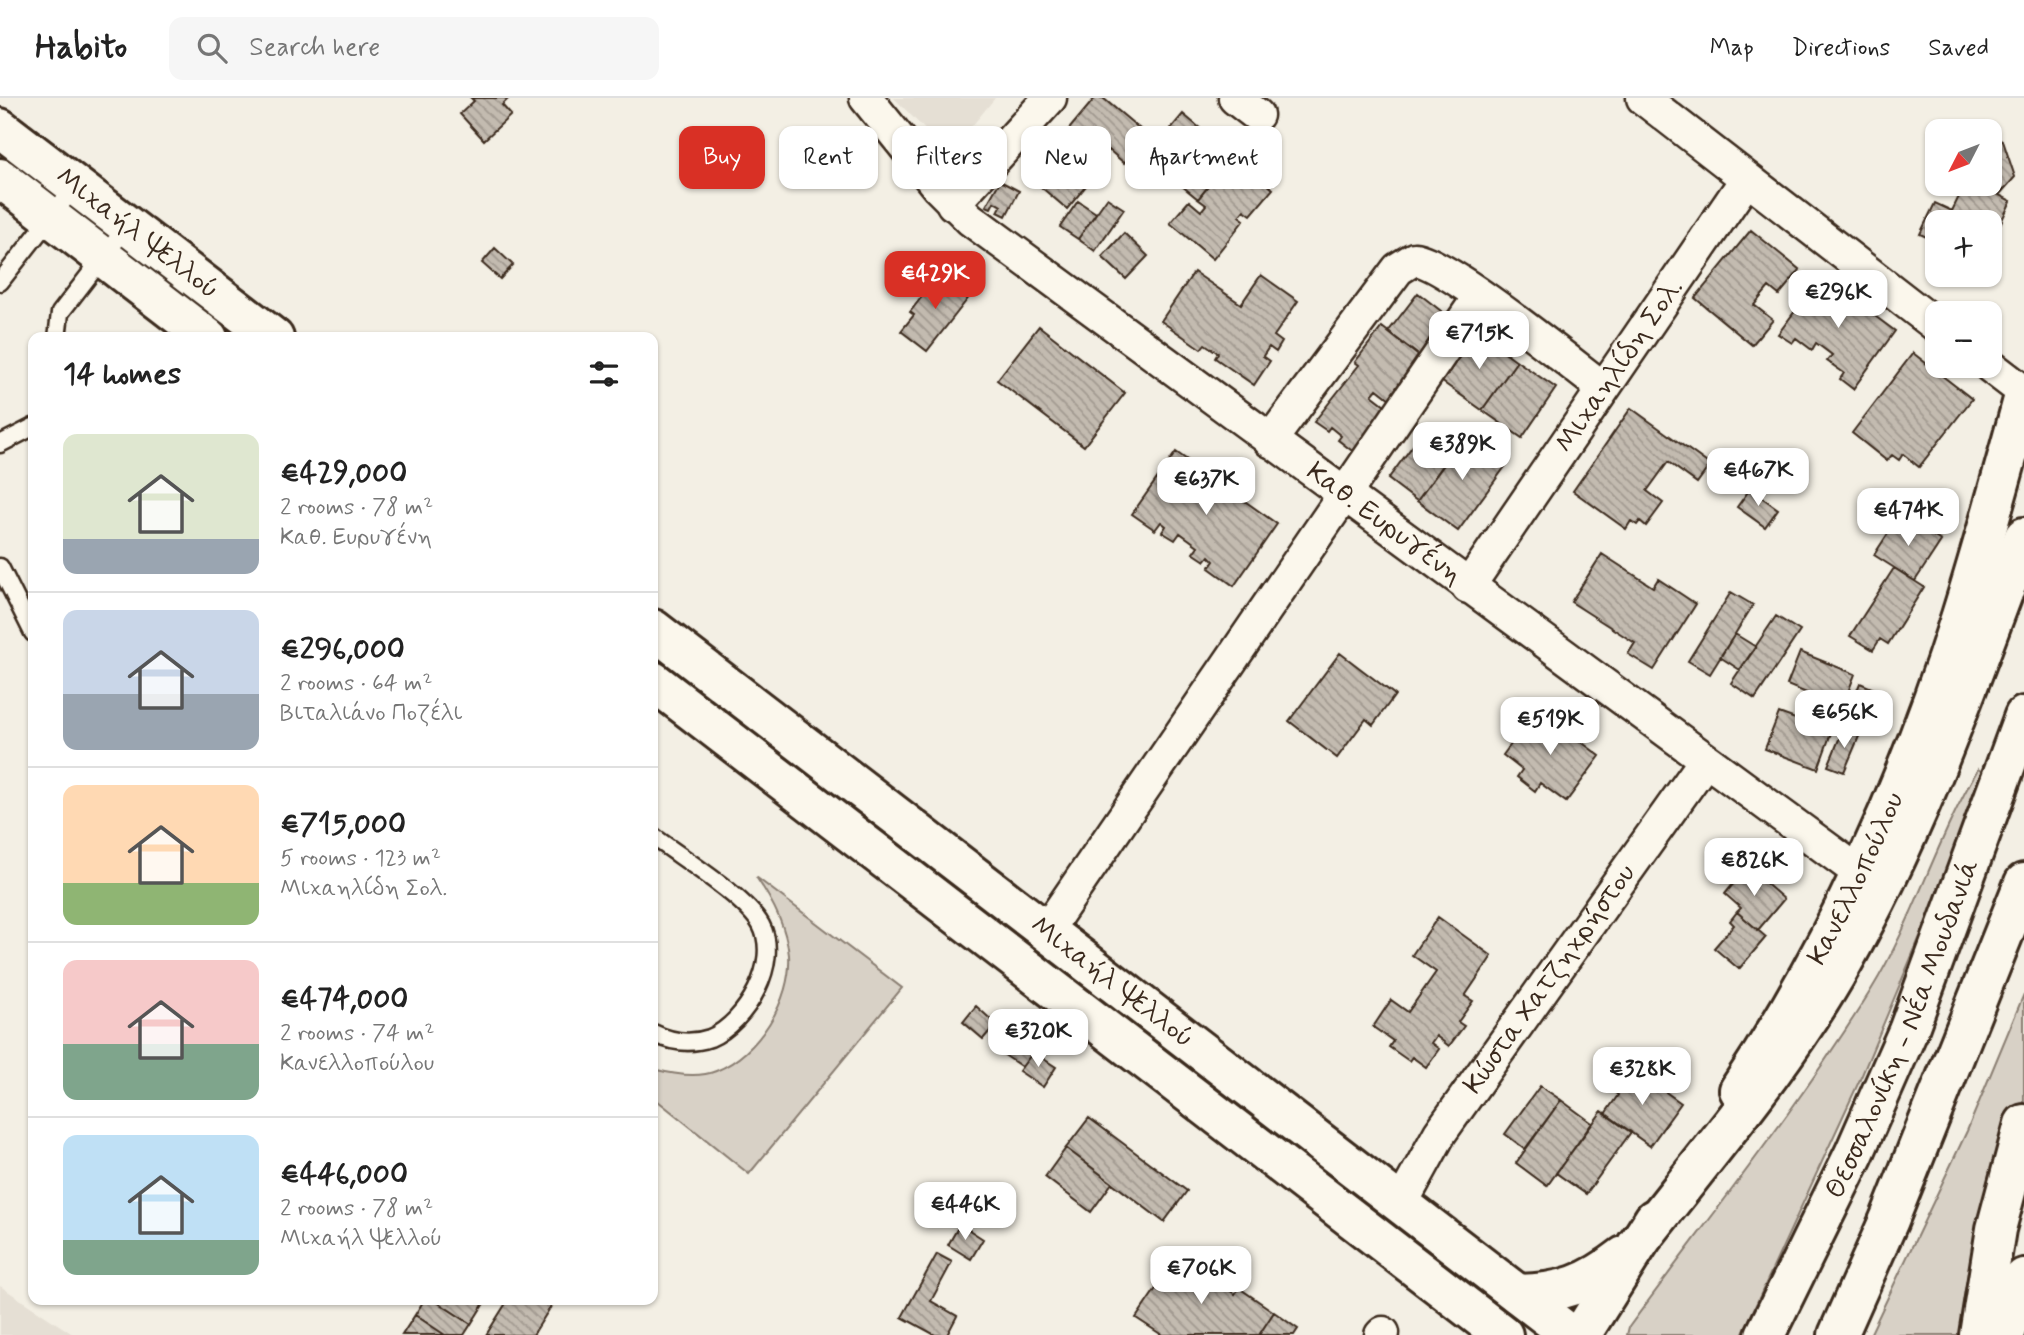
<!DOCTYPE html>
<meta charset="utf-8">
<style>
:root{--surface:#fff;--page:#f6f6f6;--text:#222;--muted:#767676;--line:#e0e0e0;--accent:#d93025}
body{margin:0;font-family:Mynerve,sans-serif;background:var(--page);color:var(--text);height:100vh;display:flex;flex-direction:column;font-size:26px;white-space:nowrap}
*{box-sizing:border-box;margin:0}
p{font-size:23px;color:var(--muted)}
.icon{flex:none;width:38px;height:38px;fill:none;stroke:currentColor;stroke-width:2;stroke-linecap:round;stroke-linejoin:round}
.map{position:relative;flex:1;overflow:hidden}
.side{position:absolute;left:28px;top:234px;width:630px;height:973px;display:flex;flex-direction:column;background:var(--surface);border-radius:14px;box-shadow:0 2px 5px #0004}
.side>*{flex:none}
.hud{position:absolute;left:679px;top:28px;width:665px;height:63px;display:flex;gap:14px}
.needle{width:46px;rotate:228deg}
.fabs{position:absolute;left:1925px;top:21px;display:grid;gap:14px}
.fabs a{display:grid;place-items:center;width:77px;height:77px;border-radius:14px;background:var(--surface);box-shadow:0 2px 5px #0004;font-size:35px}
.price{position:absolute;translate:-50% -60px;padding:0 16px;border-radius:14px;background:#fff;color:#222;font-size:23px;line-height:46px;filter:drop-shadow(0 2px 4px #0008)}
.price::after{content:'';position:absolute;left:50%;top:42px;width:21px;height:16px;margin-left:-10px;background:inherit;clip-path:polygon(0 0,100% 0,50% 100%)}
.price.on{background:var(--accent);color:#fff}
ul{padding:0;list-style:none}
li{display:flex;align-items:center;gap:21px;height:175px;padding:0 35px}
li+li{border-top:2px solid var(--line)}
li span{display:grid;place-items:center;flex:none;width:196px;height:140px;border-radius:14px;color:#555}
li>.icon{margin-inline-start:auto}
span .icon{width:84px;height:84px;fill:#fffc;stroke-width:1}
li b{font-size:30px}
h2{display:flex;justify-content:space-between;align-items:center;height:84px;padding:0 35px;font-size:30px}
.chip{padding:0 24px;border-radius:14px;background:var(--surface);box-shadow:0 2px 5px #0004;font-size:24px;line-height:63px}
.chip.on{background:var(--accent);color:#fff}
header{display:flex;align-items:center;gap:42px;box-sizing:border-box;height:98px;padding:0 35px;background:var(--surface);border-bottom:2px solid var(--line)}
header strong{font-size:33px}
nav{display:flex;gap:38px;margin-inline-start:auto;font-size:24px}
.search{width:490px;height:63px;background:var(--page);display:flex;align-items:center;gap:18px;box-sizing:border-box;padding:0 24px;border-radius:14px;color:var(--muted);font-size:26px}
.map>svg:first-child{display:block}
.built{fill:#e5dfd4}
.grass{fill:#d8d1c6;stroke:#8a7e72;stroke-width:2}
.building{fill:url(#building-back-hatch);stroke:#3b2a1e;stroke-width:2}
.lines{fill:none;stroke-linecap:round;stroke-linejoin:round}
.lane-casing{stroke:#3b2a1e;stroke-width:21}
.street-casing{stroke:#3b2a1e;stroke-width:37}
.secondary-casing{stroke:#3b2a1e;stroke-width:44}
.highway-casing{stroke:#3b2a1e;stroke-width:44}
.lane{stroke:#fbf7ec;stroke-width:16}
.street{stroke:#fbf7ec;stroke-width:32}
.secondary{stroke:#fbf7ec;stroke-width:38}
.highway{stroke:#fbf7ec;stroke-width:38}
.labels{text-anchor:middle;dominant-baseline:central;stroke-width:6;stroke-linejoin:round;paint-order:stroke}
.street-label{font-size:28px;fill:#3b2a1e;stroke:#fbf7ec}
</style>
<header>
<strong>Habito</strong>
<div class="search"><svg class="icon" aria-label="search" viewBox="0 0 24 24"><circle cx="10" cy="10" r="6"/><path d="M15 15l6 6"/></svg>Search here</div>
<nav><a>Map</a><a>Directions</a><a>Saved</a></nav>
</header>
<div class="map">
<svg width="2024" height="1237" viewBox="0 0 2024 1237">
<defs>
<pattern id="building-back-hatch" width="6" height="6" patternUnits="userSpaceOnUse" patternTransform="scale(1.75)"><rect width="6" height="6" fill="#c3bbb0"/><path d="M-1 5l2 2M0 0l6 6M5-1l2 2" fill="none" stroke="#a0988f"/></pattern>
</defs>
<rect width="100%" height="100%" fill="#f3efe4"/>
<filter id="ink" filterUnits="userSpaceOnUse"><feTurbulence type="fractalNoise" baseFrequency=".0143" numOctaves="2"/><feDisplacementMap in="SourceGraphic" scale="14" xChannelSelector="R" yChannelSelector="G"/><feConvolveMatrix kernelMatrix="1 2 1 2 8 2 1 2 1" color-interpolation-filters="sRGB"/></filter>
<g filter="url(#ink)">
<!-- built -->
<path class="built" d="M894,0H995L949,56Z
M0,1188L74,1237H0Z"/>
<!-- grass -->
<path class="grass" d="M1978,671L1981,673L1980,685L1942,786L1862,977L1742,1237H1627L1629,1229C1711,1117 1798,1010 1871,892C1914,822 1936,742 1978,671Z
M756,779L902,890L749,1076L653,999V971C672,976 697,981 716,973C758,957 792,901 789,857C786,828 773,803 756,779Z
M2024,896V1005L1968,1237H1870L1967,1033Z"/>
<!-- building -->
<path class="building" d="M471,0H509L502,7L511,17L484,42L460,16L474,3Z
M1095,0H1103L1147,37L1124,65L1109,52L1093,71L1083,62L1077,69L1090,83L1067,111L1029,79Z
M1183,16L1233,58L1198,101L1147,59Z
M1990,39L2003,43L2015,79L1999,97L2011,103L1991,145L2000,149L1990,170V124H1937V144L1920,136L1935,105L1952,113L1965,86H1990Z
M1233,58L1273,91L1251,117L1244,112L1239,118L1244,122L1213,161L1170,125L1189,103L1201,113L1206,107L1198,101Z
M1000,83L1019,93L1006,118L998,114L1001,108L994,104L991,110L986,108Z
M1107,100L1124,111L1095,153L1078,141Z
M1078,103L1096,115L1078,141L1060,129Z
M1751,132L1800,172L1779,197L1769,189L1754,207L1773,222L1752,247L1695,200Z
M1124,135L1148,158L1126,181L1102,159Z
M495,150L513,167L500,181L482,165Z
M941,174L970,198L927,253L901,233L914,217L910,214Z
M1194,174L1241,206L1261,177L1298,203L1274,238L1282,244L1276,254L1269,249L1263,258L1270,263L1254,287L1215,260L1218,255L1205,246L1201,251L1161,223Z
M1821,178L1895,233L1853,291L1840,281L1844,275L1827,263L1832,257L1816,245L1812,252L1796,240L1792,245L1778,236Z
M1418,195L1459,227L1429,266L1388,234Z
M1039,228L1125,295L1084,348L997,282Z
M1382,229L1426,263L1394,304L1377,291L1372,297L1390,311L1355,355L1338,342L1341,338L1330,329L1327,333L1314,324L1359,267L1355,264Z
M1476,233L1517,263L1482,312L1441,283Z
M1913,255L1972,301L1919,369L1903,356L1899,362L1892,357L1887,363L1852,335Z
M1517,263L1556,290L1522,340L1482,312Z
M1631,310L1710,367L1697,385L1668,364L1647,393L1663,405L1646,428L1640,423L1637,427L1631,423L1626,431L1573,393Z
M1466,336L1507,366L1458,433L1417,403Z
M1420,338L1449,360L1417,403L1388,381Z
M1176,354L1277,426L1234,488L1209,470L1214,463L1209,458L1205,463L1193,455L1198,448L1180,435L1175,442L1162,434L1166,428L1161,424L1155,432L1132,416Z
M1750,391L1778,411L1765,429L1737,409Z
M1900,417L1941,443L1915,483L1874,457Z
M1602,456L1653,489L1658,481L1696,506L1654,572L1628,556L1635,545L1571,504Z
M1894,470L1924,489L1888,546L1880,541L1873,552L1850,538Z
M1731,494L1753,507L1710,576L1688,563Z
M1776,518L1800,533L1755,601L1731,585Z
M1735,536L1756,549L1740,572L1720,559Z
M1800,554L1855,576L1842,610L1836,607L1826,633L1831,635L1818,671L1765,651L1779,615L1798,622L1809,596L1787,587Z
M1340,555L1395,597L1373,627L1366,621L1337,660L1289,623Z
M1860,585L1874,591L1858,630L1844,624Z
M1537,611L1600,658L1566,704L1540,685L1535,693L1517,679L1522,672L1503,657Z
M1844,629L1860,636L1844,674L1828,668Z
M1747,769L1784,801L1758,832L1737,814L1741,810L1725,796Z
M1737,814L1766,839L1739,871L1714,850L1734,827L1730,823Z
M1438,819L1492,858L1465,898L1473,903L1458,924L1464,928L1449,948L1436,938L1431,945L1439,951L1426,969L1412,959L1409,963L1389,949L1393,943L1373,929L1391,902L1408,914L1436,874L1412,857Z
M976,908L996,926L983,941L963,924Z
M1011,939L1033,954L1022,969L1000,954Z
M1033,954L1056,969L1043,989L1019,973Z
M1631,969L1681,1005L1650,1048L1605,1016L1618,997L1613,993Z
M1540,988L1561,1002L1525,1051L1505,1036Z
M1561,1002L1592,1025L1547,1088L1516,1065Z
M1602,1013L1631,1034L1586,1096L1556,1075Z
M1089,1020L1187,1093L1164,1124L1066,1050Z
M1066,1050L1112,1085L1091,1114L1045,1079Z
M960,1126L983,1141L971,1161L948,1147Z
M937,1156L952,1164L931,1203L957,1218L947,1237H935L902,1219Z
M1178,1158L1235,1196L1239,1190L1274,1214L1259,1237H1162L1136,1220Z
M424,1202H434L471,1226L464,1237H445L415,1217Z
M434,1202H486L471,1226Z
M508,1202H555L533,1237H486Z
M1274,1214L1298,1231L1294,1237H1259Z
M415,1217L445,1237H402Z"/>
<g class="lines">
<defs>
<path id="lane" d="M0,184L75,88
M57,240L60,215L128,127
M0,346L33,329
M0,469L33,535
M653,738C680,759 746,799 761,827C781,864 746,925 710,940C690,947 671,944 653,935"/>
<g id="street">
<path id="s1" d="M866,0L938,89L970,121L1860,775"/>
<path d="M1235,0L1257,17"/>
<path d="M1643,0L1937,228"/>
<path d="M953,106L1050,0"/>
<path d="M1990,268L2024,294"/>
<path d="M1270,343L1398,171L1414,161C1445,163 1571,266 1603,290"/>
<path id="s2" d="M1468,489L1746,82"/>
<path d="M1046,833L1480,198"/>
<path id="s3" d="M1401,1106L1440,1035L1705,663"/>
<path d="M1381,1237L1383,1235"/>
</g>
<g id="secondary">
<path id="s4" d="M0,30L274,240"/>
<path d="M0,80L208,240"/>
<path id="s5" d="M653,531L1571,1237"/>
<path d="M653,583L1503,1237"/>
<path id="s6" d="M1739,992C1835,848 1909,683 1961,518C1984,445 2004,371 2024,298"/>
<path d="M1518,1196C1563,1195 1588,1186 1624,1158"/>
<path d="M1581,1237L1654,1121"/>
<path d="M2004,1237L2024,1180"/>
</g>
<g id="highway">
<path d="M1636,1148C1707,1056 1786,966 1843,864C1921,726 1968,587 2024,439"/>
<path id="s7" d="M1765,1237L1854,1056L1908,933L2024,618"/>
<path d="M1838,1237L1889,1122L2024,785"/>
<path d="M1979,1237L1996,1131L2024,1026"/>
</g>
</defs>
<!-- lane casing -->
<use href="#lane" class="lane-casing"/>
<!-- street casing -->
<use href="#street" class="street-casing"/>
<!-- secondary casing -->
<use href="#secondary" class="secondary-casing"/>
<!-- highway casing -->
<use href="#highway" class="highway-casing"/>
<!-- lane -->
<use href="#lane" class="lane"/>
<!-- street -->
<use href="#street" class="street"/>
<!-- secondary -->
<use href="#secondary" class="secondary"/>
<!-- highway -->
<use href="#highway" class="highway"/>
</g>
</g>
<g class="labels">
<!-- street labels -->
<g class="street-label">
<text stroke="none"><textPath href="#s4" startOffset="173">Μιχαήλ Ψελλού</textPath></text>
<text stroke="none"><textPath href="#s2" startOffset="268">Μιχαηλίδη Σολ.</textPath></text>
<text stroke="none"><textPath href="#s1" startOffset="674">Καθ. Ευρυγένη</textPath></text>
<text stroke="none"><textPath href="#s6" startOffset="242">Κανελλοπούλου</textPath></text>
<text stroke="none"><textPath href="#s3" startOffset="270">Κώστα Χατζηχρήστου</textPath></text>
<text stroke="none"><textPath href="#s5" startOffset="579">Μιχαήλ Ψελλού</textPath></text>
<text stroke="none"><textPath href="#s7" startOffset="336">Θεσσαλονίκη - Νέα Μουδανιά</textPath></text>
</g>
</g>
</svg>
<div class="fabs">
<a><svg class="needle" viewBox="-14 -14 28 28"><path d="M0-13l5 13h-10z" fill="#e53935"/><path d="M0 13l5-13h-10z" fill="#767676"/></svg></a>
<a>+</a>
<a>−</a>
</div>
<b class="price on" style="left:935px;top:213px">€429K</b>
<b class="price" style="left:1838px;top:232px">€296K</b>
<b class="price" style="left:1479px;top:273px">€715K</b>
<b class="price" style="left:1462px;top:384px">€389K</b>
<b class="price" style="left:1758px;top:410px">€467K</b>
<b class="price" style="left:1206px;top:419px">€637K</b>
<b class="price" style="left:1908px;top:450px">€474K</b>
<b class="price" style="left:1844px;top:652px">€656K</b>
<b class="price" style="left:1550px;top:659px">€519K</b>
<b class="price" style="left:1754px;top:800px">€826K</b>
<b class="price" style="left:1038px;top:971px">€320K</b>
<b class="price" style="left:1642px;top:1009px">€328K</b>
<b class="price" style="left:965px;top:1144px">€446K</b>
<b class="price" style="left:1201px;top:1208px">€706K</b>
<div class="hud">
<a class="chip on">Buy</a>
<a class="chip">Rent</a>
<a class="chip">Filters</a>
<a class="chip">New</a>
<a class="chip">Apartment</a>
</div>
<section class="side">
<h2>14 homes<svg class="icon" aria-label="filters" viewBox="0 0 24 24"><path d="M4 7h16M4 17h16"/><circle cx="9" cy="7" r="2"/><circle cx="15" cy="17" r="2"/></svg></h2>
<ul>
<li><span style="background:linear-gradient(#dfe7d0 75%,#9aa5b1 0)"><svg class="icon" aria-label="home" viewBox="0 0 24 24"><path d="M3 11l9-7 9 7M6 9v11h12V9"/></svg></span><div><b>€429,000</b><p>2 rooms · 78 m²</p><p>Καθ. Ευρυγένη</p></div></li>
<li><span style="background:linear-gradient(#c9d6e8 60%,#9aa5b1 0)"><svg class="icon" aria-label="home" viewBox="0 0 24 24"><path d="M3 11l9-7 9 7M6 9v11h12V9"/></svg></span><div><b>€296,000</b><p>2 rooms · 64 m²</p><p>Βιταλιάνο Ποζέλι</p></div></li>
<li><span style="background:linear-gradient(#ffd9b3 70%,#8fb573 0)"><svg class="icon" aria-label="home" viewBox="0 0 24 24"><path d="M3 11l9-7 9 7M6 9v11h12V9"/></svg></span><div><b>€715,000</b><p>5 rooms · 123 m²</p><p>Μιχαηλίδη Σολ.</p></div></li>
<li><span style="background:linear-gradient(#f6c9c9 60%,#7fa58c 0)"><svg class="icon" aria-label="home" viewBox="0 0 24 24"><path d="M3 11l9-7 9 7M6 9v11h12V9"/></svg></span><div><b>€474,000</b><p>2 rooms · 74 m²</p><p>Κανελλοπούλου</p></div></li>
<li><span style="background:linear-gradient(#bfe0f5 75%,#7fa58c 0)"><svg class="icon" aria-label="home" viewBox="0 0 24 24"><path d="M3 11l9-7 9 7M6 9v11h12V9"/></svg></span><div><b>€446,000</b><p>2 rooms · 78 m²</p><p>Μιχαήλ Ψελλού</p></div></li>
</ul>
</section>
</div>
